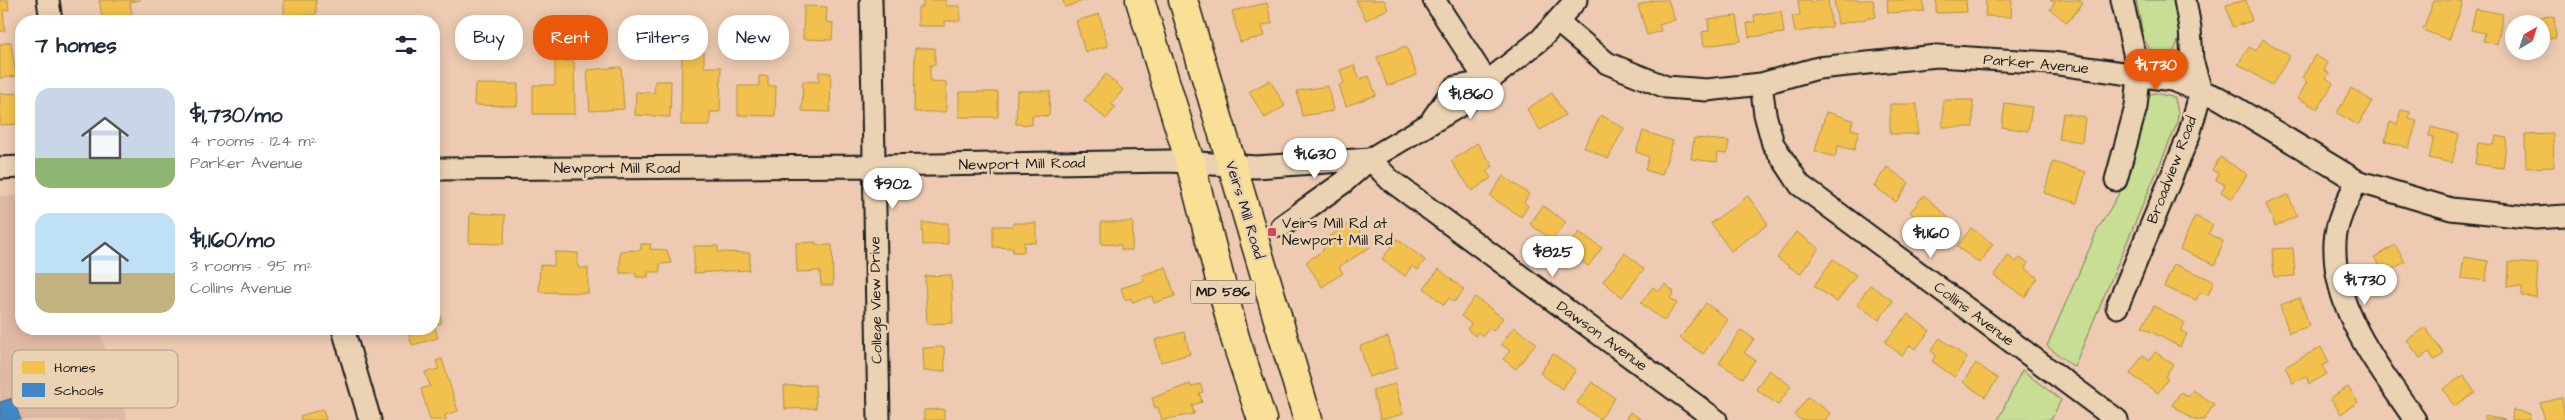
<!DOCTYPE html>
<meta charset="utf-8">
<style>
:root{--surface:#fff;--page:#f6f6f7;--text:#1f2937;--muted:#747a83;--accent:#ea580c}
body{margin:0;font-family:"Architects Daughter",sans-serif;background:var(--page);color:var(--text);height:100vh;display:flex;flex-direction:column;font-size:19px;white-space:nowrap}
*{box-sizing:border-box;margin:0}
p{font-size:16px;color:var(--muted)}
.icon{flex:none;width:28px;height:28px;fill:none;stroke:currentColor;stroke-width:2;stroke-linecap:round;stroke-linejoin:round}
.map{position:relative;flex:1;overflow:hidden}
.drawer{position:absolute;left:15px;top:15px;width:425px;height:320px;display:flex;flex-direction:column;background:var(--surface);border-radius:20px;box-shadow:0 2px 12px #0003}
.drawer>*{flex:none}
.top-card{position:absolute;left:455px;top:15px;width:475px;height:45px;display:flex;gap:10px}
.needle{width:32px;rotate:39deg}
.controls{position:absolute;left:2505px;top:15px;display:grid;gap:10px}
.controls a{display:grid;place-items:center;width:45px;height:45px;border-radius:50%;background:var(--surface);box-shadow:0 2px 12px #0003;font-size:25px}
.price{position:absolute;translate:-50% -42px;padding:0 11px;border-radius:18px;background:#fff;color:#222;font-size:16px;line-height:32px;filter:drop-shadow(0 1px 2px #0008)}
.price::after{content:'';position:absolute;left:50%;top:30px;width:15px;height:11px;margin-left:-8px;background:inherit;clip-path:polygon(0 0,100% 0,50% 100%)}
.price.current{background:var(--accent);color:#fff}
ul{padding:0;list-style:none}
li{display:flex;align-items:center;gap:15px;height:125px;padding:0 20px}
li span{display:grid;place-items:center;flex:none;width:140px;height:100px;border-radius:15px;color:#555}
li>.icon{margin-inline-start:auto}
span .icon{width:60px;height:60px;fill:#fffc;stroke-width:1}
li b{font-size:21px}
h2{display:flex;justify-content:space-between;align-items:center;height:60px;padding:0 20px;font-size:21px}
.pill{padding:0 18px;border-radius:20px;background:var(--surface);box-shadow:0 2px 12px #0003;font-size:18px;line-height:45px}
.pill.current{background:var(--accent);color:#fff}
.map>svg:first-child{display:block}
.built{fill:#e0b9a5}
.green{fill:#c7de94;stroke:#727d58}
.homes{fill:#f2c14e;stroke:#b2903f}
.schools{fill:#3f88c5;stroke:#346892}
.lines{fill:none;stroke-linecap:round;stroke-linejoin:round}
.minor-casing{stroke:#1c1c1c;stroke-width:25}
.major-casing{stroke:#1c1c1c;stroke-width:31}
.minor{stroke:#ebd2b3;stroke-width:21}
.major{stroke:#fadf96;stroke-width:28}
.poi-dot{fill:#d1495b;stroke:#ebd2b3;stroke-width:2}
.labels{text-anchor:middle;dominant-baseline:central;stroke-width:5;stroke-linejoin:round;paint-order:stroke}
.shield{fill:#ebd2b3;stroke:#5a5349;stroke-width:1}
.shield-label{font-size:14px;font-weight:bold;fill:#1c1c1c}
.street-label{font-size:15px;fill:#1c1c1c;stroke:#ebd2b3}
.poi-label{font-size:15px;fill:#1c1c1c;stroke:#ebd2b3;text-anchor:start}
.key{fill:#ebd2b3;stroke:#ad9b86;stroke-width:1}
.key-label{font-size:14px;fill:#1c1c1c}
</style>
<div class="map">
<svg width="2565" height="420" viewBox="0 0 2565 420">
<rect width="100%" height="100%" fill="#edcab1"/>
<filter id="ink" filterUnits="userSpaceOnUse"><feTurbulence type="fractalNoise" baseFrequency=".02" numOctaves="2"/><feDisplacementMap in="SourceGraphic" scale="10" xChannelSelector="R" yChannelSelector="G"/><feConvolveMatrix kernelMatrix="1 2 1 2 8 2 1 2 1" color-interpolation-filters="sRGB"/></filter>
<g filter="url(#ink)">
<!-- built -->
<path class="built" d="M0,196H21V329H99L127,420H0Z"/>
<!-- green -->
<path class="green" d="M2136,0H2173L2180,35L2171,59L2153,56L2144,39Z
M2156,93L2175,98L2178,113L2177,124L2074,367L2047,346L2097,231L2121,190L2150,94Z
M2022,370L2061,400L2051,420H1998Z"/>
<!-- homes -->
<path class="homes" d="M0,0H8L9,10H3L5,31H0Z
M99,0H140L130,2L132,16L103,21Z
M284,0H316V15H284Z
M923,0H946V6H960V21H945V26H918V7H923Z
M1063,0H1086L1065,7Z
M1356,0H1384L1388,9L1366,20Z
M1655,0H1668L1675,20L1659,25L1661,31L1647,35L1638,5Z
M1798,0H1810V3L1816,0H1828L1832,27L1795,32L1792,16L1800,15Z
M1834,0H1873L1876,17L1838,24Z
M1887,0H1923L1924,11L1888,13Z
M1936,0H1966L1967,12L1936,13Z
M1986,0H2012L2011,17L1985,16Z
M2050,0H2079L2083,3L2067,23L2050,9L2055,3Z
M2246,0L2252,21L2232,27L2226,5Z
M2434,0H2456L2463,3L2449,40L2423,30Z
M1267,3L1272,23L1262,26L1265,36L1240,42L1232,11Z
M804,6L827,7L826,22L833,23L832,40L803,39Z
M2476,9L2503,14L2497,44L2483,41L2485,33L2471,30Z
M1781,11L1784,33L1749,37L1747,23L1755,22L1754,15Z
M1099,14L1108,46L1085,52L1076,21Z
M1737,16L1741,41L1704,46L1702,32L1709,31L1708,19Z
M2554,16L2556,38L2542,39L2541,48V24H2528V18Z
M2263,39L2290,56L2272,85L2238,64L2249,47L2256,51Z
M11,42L16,76L0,78V44Z
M1406,46L1417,75L1387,86L1377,57Z
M915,48H935V65H930V81L946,82V112H914Z
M682,51L704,52V67H721L720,112H710V125H681Z
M2315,55L2328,63L2324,70L2329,73L2326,78L2333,83L2318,109L2298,98L2307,82L2302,78Z
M555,61H574L575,114H533V85H555Z
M1354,65L1360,79L1369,76L1376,95L1346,106L1339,85L1344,83L1340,70Z
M621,67L624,109L590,111L587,70Z
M819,72L831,73L830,112L802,111L803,81L819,82Z
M1106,74L1123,90L1111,104L1116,107L1106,119L1084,100Z
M759,76H768V86H776L775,116L738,115V86H759Z
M1270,80L1285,106L1265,118L1249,92Z
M655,81H671L670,117L635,115L636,92L654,93Z
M475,84H518L517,106L474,105Z
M1328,86L1333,111L1302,116L1297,91Z
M2351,88L2372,101L2358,125L2337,113Z
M1017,91H1050L1049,116L1032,115V125L1016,124Z
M959,92H998V117H959Z
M21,93V124L0,125V94Z
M1552,93L1565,115L1540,130L1527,109Z
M1943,100H1973V127H1943Z
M2005,103L2032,107L2028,131L2002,127Z
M1890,104H1917L1918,134H1890Z
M2401,110L2410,112L2409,119L2417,121L2409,148L2385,141L2390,122L2397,124Z
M1826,112L1853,120L1851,129L1859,131L1854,150L1838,146L1835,157L1815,151Z
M2063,113L2085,117L2082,142L2059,139Z
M1601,115L1624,128L1608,159L1584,147Z
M2431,127L2459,134L2452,163L2429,158L2434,137L2429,136Z
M1643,131L1673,141L1662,175L1645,170L1649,157L1636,152Z
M2553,134L2554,167L2526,168L2525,135Z
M2496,136L2507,138L2503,168L2475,164L2478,143L2494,145Z
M1694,138L1729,141L1727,154L1718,153L1717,162L1691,159Z
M1477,143L1493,166L1486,171L1491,178L1472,191L1451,161Z
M2220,157L2247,174L2232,199L2221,192L2225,185L2216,180L2219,174L2212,170Z
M2053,162L2086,172L2077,203L2044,193Z
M1887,167L1909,183L1896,202L1874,186Z
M1503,176L1529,194L1524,202L1528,206L1521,217L1490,196Z
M1924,195L1955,224L1938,245L1926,235L1931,229L1910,212Z
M2288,195L2297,216L2275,226L2266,204Z
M1748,196L1768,224L1731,251L1711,223Z
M1543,206L1566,222L1552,240L1530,224Z
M470,213L505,215L504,244L469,243Z
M2195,216L2213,225L2208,234L2223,241L2215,265L2180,249Z
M1353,221L1370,247L1339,267L1343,273L1322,287L1306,262L1324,250L1319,243Z
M1101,222H1133L1132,250H1121V245L1101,244Z
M922,223H948V244L923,245Z
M1013,223H1036V243L1024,242V252H1013V248L993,247V226H1013Z
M1971,228L1993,244L1980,263L1957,247Z
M1579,232L1602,248L1588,266L1566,250Z
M1796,232L1819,248L1800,274L1777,258Z
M1397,239L1425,260L1418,270L1412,266L1405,276L1382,259Z
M816,242V245H832L833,285H821L820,271L797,272L796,243Z
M641,244H651L650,249L667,250L671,263L660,264V272H648V277H636V273H620V251L641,250Z
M2395,245L2405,262L2384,274L2374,257Z
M694,246H718V252L750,253L749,270L694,273Z
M2293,248L2295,276L2274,277L2272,249Z
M555,252L578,253V268H588V293L539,292L540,265L554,266Z
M1625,253L1644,269L1622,297L1603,281Z
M2008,256L2016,262L2020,258L2028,263L2025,268L2038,278L2025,297L1994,276Z
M2464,257L2488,261L2486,281L2461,278Z
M1833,259L1856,275L1837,302L1814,286Z
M2509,262L2538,264L2536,297L2522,296V287L2508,286Z
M2174,264L2214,281L2208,295L2200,292L2196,300L2164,287Z
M1166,267L1175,296L1154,303L1152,296L1132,302L1131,298L1125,300L1121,288L1144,281L1142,275Z
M1439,269L1464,290L1454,302L1449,298L1444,305L1424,288Z
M951,275L953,323L927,324L925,276Z
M1665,284L1674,292L1670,298L1677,303L1664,321L1641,303L1653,287L1659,291Z
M1870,285L1893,301L1879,320L1857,304Z
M1475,297L1503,318L1493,331L1489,328L1483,336L1478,332L1475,336L1467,329L1471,324L1461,316Z
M2300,298L2309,326L2289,333L2280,305Z
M1706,303L1728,320L1703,354L1680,338Z
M437,306L442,323L434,325L438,338L412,345L407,329H434V307Z
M2154,306L2185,323L2181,331L2187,334L2180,347L2142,327Z
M1908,314L1930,331L1915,349L1910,345L1902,356L1885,342Z
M1514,327L1536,343L1516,369L1503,359L1510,351L1501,344Z
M2425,327L2444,354L2434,360L2429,352L2420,358L2407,340Z
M1741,330L1754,339L1744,353L1755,360L1743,378L1719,363Z
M1184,332L1190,354L1161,362L1155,340Z
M1388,337L1397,368L1369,377L1360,346Z
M1940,338L1967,358L1954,377L1932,361L1936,355L1931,351Z
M944,347L945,371H924L923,348Z
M2321,347L2329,362L2322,366L2327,374L2309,384L2306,376L2293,383L2285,367Z
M2155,352L2173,364L2165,377L2168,379L2158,393L2130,374L2143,355L2150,360Z
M1553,354L1576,370L1562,389L1540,373Z
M442,359L458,411L445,415L446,420H430L421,389L430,386L425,372L439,369L436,361Z
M1976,363L1998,379L1985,397L1963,382Z
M1769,370L1791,386L1778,405L1756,389Z
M2464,375L2475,393L2454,406L2443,389Z
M1592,382L1615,398L1600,419L1577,403Z
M1190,384L1191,387L1200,384L1203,392L1199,393L1202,402L1192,405L1194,414L1162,420L1158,407L1155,408L1152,398Z
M1395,384L1403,414L1381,420L1372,390Z
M815,385L816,408L785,409L784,386Z
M2348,387L2358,402L2341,414L2330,398Z
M2193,390L2214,404L2204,420H2194L2172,405L2181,392L2188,397Z
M1808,397L1830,413L1825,420H1801L1794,415Z
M2562,398L2565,420H2545L2540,403Z
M323,409L326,420H301L300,416Z
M944,409V420H924V410Z
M2513,410L2530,414L2529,420H2512Z
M1630,412L1642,420H1625Z
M2484,416L2505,420H2484Z"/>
<!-- schools -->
<path class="schools" d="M13,398L21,420H0V402Z"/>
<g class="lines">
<defs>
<path id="minor" d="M48,0L51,21
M871,0L879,420
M1434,0L1487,82
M1558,22L1607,63L1666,87L1707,90L1761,84L1818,68L1937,56L2052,63L2172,80L2219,98L2357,181L2451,209L2536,218L2565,216
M1761,84L1765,114L1773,144L1800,185L2117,420
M1433,118L1455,87L1487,82
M1370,159L1390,180L1716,420
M0,168L21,167
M434,169L874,166L1170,161L1256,167L1370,159
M2116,180L2136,107L2139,75L2122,0
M2357,181C2348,199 2336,221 2335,242C2332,311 2379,366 2415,420
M1282,226L1344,182L1370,159L1466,102L1487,82L1540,40L1576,0
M2117,307L2189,135L2201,91L2192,60L2190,28L2185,0
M343,329L370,420"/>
<path id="major" d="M1140,0L1190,162L1235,338L1262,420
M1183,0L1308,420"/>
</defs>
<!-- minor casing -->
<use href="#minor" class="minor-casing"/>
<!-- major casing -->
<use href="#major" class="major-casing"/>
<!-- minor -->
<use href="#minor" class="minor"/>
<!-- major -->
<use href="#major" class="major"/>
</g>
</g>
<!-- markers -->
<rect class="poi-dot" x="1267" y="227" width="10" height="10" rx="2.5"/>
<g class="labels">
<!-- shield labels -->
<rect class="shield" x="1190.5" y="280.5" width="65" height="23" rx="4"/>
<g class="shield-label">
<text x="1223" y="292">MD 586</text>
</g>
<!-- street labels -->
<g class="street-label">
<text transform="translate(2036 64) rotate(5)">Parker Avenue</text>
<text transform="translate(1022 164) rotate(-1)">Newport Mill Road</text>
<text x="617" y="168">Newport Mill Road</text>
<text transform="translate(2172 170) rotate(-69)">Broadview Road</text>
<text transform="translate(1245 210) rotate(73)">Veirs Mill Road</text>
<text transform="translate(876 300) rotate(-91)">College View Drive</text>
<text transform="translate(1974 314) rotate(37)">Collins Avenue</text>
<text transform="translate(1602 336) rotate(36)">Dawson Avenue</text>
</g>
<!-- poi labels -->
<g class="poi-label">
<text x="1282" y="223">Veirs Mill Rd at<tspan x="1282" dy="17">Newport Mill Rd</tspan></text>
</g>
</g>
<!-- legend -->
<rect x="12" y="350" width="166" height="58" rx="8" class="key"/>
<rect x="22" y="361" width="23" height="13" fill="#f2c14e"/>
<rect x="22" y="383" width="23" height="14" fill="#3f88c5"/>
<g class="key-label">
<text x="54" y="372">Homes</text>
<text x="54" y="395">Schools</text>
</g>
</svg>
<div class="controls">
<a><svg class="needle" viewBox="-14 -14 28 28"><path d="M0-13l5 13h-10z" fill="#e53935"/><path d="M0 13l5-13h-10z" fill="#747a83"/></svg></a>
</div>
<b class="price current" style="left:2156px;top:91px">$1,730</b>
<b class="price" style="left:1471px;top:120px">$1,860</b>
<b class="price" style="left:1315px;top:180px">$1,630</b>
<b class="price" style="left:893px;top:210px">$902</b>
<b class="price" style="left:1931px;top:259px">$1,160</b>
<b class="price" style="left:1553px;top:278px">$825</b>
<b class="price" style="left:2365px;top:306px">$1,730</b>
<div class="top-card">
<a class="pill">Buy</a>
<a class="pill current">Rent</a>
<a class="pill">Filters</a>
<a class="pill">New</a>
</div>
<section class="drawer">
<h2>7 homes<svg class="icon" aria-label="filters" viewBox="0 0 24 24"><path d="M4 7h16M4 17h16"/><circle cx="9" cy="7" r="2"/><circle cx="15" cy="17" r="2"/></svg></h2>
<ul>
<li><span style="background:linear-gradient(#c9d6e8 70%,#8fb573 0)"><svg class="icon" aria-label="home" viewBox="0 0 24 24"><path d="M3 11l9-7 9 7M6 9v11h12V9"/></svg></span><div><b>$1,730/mo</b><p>4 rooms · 124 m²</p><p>Parker Avenue</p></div></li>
<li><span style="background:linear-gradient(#bfe0f5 60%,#c2b280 0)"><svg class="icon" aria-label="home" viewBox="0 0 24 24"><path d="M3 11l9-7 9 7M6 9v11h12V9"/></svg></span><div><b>$1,160/mo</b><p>3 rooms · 95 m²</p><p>Collins Avenue</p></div></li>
</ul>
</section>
</div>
